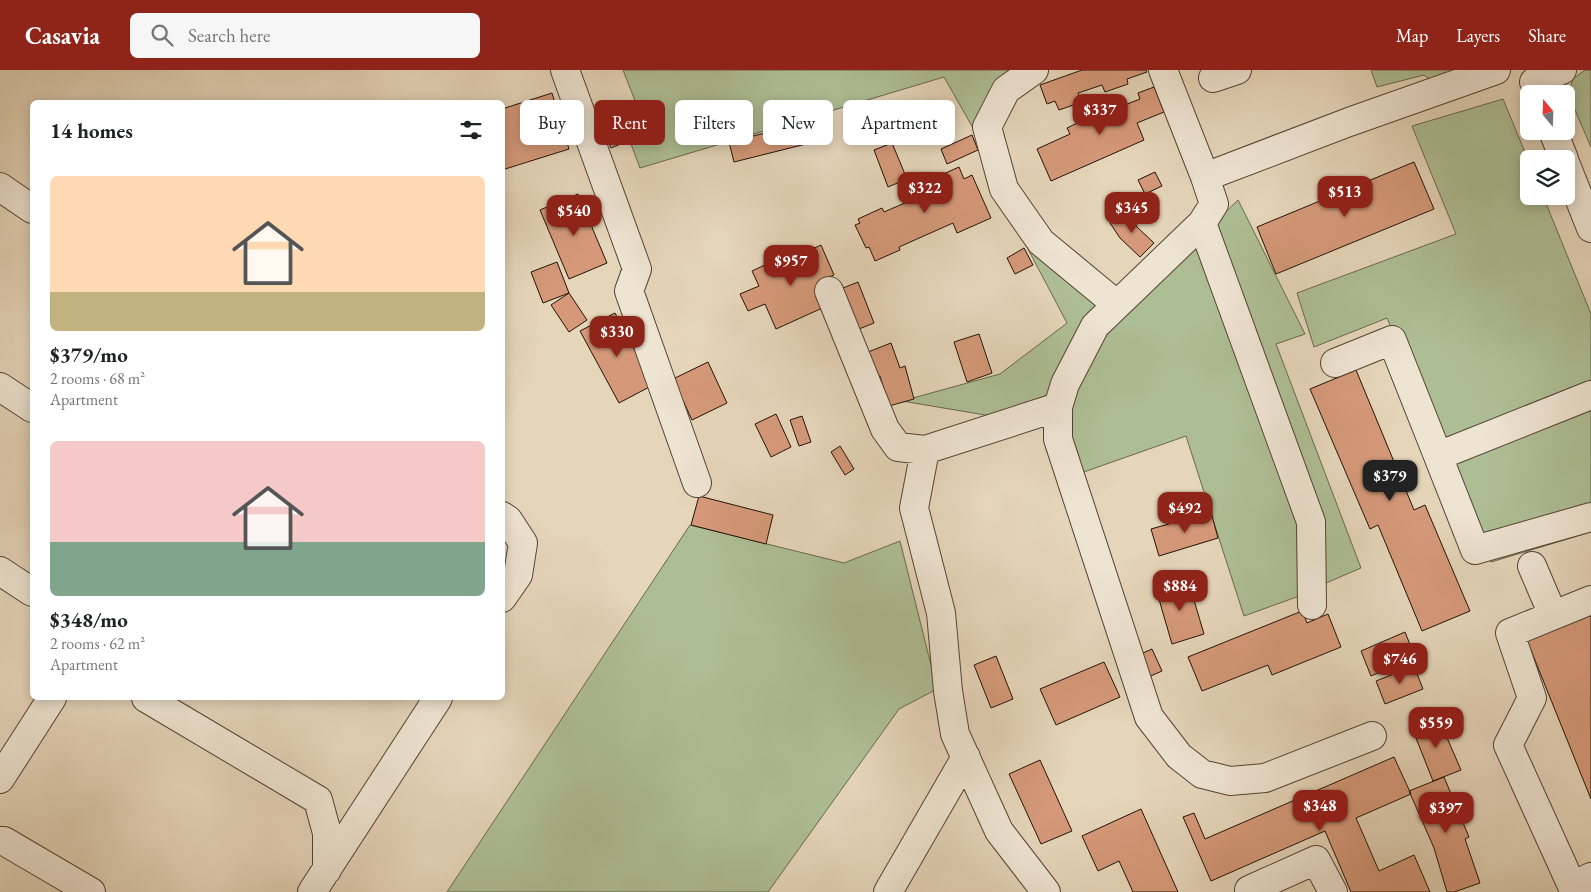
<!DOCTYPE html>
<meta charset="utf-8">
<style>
:root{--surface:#fff;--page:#f6f6f6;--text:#202124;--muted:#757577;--accent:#8f2418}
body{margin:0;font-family:"EB Garamond",serif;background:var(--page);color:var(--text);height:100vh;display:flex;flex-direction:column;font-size:19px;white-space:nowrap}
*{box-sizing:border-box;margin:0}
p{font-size:16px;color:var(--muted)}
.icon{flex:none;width:28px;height:28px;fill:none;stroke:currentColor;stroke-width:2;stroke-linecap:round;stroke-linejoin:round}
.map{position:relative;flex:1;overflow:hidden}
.sheet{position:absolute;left:30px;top:30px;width:475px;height:600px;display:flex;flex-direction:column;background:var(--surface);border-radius:8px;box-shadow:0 2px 12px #0003}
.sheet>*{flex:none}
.banner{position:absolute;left:520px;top:30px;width:475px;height:45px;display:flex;gap:10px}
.needle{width:32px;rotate:341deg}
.controls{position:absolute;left:1520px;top:15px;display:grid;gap:10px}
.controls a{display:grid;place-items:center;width:55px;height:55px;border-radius:8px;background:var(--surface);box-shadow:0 2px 12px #0003;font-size:25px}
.price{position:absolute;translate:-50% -42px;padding:0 11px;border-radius:10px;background:var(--accent);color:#fff;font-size:16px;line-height:32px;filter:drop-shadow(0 1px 2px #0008)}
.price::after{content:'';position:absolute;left:50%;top:30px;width:15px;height:11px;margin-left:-8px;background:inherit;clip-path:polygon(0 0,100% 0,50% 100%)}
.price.on{background:#222;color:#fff}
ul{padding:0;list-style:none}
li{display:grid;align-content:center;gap:10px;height:265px;padding:0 20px}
li span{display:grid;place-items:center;height:155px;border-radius:8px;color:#555}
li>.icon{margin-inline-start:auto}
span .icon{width:90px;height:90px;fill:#fffc;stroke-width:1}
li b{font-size:21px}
h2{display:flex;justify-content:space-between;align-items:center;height:60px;padding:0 20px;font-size:21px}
.tag{padding:0 18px;border-radius:8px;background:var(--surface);box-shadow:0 2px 12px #0003;font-size:18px;line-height:45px}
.tag.on{background:var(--accent);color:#fff}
header{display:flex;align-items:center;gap:30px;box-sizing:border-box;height:70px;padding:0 25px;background:var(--accent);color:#fff}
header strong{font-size:24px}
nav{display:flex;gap:28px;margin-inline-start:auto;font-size:18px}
.search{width:350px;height:45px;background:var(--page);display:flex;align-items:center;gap:12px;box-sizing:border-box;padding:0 18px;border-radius:8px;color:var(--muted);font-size:19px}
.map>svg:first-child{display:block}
.green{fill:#aebe94;stroke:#68684e}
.building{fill:#d59979;stroke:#231207}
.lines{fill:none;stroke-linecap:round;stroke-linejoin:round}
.minor-casing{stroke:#544334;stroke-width:30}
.minor{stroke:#eee4d2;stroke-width:28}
</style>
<header>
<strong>Casavia</strong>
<div class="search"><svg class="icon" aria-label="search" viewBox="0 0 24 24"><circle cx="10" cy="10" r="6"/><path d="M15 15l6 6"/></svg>Search here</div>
<nav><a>Map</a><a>Layers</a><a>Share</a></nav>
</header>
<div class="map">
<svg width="1591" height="822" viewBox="0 0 1591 822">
<rect width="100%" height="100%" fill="#e5d5b9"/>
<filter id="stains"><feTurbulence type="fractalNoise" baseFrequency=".004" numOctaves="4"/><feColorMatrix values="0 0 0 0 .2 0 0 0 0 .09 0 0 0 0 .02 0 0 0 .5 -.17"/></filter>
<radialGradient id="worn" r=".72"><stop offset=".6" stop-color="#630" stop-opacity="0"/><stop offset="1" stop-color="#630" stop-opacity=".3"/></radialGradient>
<!-- green -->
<path class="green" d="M623,0H1018L997,16L980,40L977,65L944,7L640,98L625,58L643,51Z
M1371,0H1463L1432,11L1424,5L1377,17Z
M1585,0H1591V77L1568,24L1573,9Z
M1503,29L1529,92V126H1543L1591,244V462L1491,492L1387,248L1314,277L1297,223L1456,164L1412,56Z
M1238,130L1305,264L1276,274L1361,498L1326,513L1314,424L1211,156Z
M1019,162L1100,238L1048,324L1028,340L1003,348L902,331L1000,304L1067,253Z
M1206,168L1303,445L1305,524L1244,546L1186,366L1078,404L1064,333L1101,260Z
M690,455L844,493L900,471L937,619L899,639L768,822H447Z"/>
<!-- building -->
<path class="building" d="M1082,0H1146L1147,2L1127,9L1128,14L1105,22L1102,15L1078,23L1082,32L1059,40L1055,31L1047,34L1040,15Z
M1154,17L1164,42L1137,53L1144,70L1051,111L1037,79L1070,64L1067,58L1094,45L1097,52L1104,49L1102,44L1140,29L1138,23Z
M552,23L569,79L502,100V39Z
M801,54L806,74L734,92L729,72Z
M623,58L628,71L611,78L605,65Z
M972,65L978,80L947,94L941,79Z
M892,73L907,109L888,117L874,80Z
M1414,92L1434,139L1276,204L1257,157Z
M959,97L964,109L972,105L991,148L957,163L953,153L899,177L900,180L875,191L869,177L866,178L855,155L860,153L858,149L882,138L884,142L914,129L910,119Z
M1155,102L1162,116L1145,124L1138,110Z
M578,124L607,193L569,209L540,140Z
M1128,142L1137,157L1154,173L1140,187L1120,168L1110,153Z
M821,175L834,205L818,212L829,235L776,259L765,234L748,241L740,224L759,216L752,201L793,182L795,187Z
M1024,178L1033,195L1015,204L1007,188Z
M557,192L569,223L543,233L531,202Z
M858,212L874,253L859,259L843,218Z
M569,223L587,250L569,262L551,235Z
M615,243L653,315L619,333L580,261Z
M979,264L992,303L967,312L954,272Z
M891,273L900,298L905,296L914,329L889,336L880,306L877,307L868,282Z
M708,292L727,333L692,350L673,309Z
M1356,300L1414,440L1425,435L1470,541L1422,561L1378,455L1370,459L1310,319Z
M776,344L791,377L771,387L755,354Z
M802,346L811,372L799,376L790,350Z
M840,376L854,399L845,405L831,382Z
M699,426L773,445L766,474L691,455Z
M1211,442L1218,468L1159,486L1151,459Z
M1188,510L1204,564L1172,574L1156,519Z
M1302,541L1307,553L1328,544L1341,577L1272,605L1268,595L1202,621L1188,587Z
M1591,542V729L1526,568Z
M1405,562L1415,587L1371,606L1361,581Z
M1152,579L1162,601L1146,608L1136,586Z
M996,586L1013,629L991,638L974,595Z
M1104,592L1120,627L1056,655L1040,619Z
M1414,596L1423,619L1385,634L1376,611Z
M1438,647L1461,700L1433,711L1412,658Z
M1394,687L1411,724L1356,748L1379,801L1414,785L1430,822H1351L1325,761L1211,811L1183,747L1194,743L1205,769Z
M1040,690L1072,761L1041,774L1009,704Z
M1444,707L1469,767L1465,769L1480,813L1454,822H1447L1434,778L1409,721Z
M1141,739L1178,822H1133L1119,791L1098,801L1082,766Z"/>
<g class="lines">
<defs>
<path id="minor" d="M565,0L637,199L629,221L697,413
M1034,0L1006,20L987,57L1004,119L1041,172L1116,234
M1163,0L1205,107L1214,134L1202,153L1095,256L1065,314L1058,337V369L1149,647L1179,686L1202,704L1230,711L1265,708L1372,666
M1213,8L1237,0
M1534,12L1562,0
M1553,61L1564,89
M1566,95L1591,158
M1205,107L1349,52L1496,0
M0,117L32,139
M1202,153L1311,452L1312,535
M829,221L885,359L898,377L925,380L1058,337
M1335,293L1392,270L1438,386
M0,317L32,338
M1591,325L1438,386L1475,480L1591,447
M925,380L914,438L941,543L948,621L955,664L999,761L1046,822
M502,446L508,450L523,473L518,505L502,528
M1532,496L1553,545
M0,501L32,522
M1591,530L1510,563L1532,628L1508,675L1572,816L1591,807
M146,628L318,730L327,763V800
M0,709L52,628
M0,771H4L91,822
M1249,820L1316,790L1333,822
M312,822L438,628
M888,822L966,687"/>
</defs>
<!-- minor casing -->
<use href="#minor" class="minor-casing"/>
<!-- minor -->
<use href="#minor" class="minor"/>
</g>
<rect width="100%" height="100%" filter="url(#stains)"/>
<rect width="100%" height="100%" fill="url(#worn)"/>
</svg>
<div class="controls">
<a><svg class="needle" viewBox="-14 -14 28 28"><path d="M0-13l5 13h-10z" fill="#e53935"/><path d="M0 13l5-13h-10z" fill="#757577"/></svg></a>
<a><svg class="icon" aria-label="layers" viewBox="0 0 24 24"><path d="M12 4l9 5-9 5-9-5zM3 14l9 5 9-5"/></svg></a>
</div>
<b class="price" style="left:1100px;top:66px">$337</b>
<b class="price" style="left:925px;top:144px">$322</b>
<b class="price" style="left:1345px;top:148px">$513</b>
<b class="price" style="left:1132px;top:164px">$345</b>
<b class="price" style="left:574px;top:167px">$540</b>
<b class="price" style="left:791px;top:217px">$957</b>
<b class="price" style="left:617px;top:288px">$330</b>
<b class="price on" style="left:1390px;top:432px">$379</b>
<b class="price" style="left:1185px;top:464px">$492</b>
<b class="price" style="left:1180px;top:542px">$884</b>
<b class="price" style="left:1400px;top:615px">$746</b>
<b class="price" style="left:1436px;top:679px">$559</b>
<b class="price" style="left:1320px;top:762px">$348</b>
<b class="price" style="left:1446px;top:764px">$397</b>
<div class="banner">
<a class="tag">Buy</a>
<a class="tag on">Rent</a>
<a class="tag">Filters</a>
<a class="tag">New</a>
<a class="tag">Apartment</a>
</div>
<section class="sheet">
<h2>14 homes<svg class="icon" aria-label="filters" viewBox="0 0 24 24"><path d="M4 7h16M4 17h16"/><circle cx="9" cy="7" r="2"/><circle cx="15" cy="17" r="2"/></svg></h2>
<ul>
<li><span style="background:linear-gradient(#ffd9b3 75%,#c2b280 0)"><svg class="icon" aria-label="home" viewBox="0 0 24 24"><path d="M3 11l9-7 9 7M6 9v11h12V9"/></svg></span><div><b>$379/mo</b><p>2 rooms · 68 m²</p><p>Apartment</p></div></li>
<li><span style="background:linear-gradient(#f6c9c9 65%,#7fa58c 0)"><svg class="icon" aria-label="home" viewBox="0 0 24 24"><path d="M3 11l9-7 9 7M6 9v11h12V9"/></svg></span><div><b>$348/mo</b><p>2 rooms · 62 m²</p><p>Apartment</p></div></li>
</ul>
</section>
</div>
